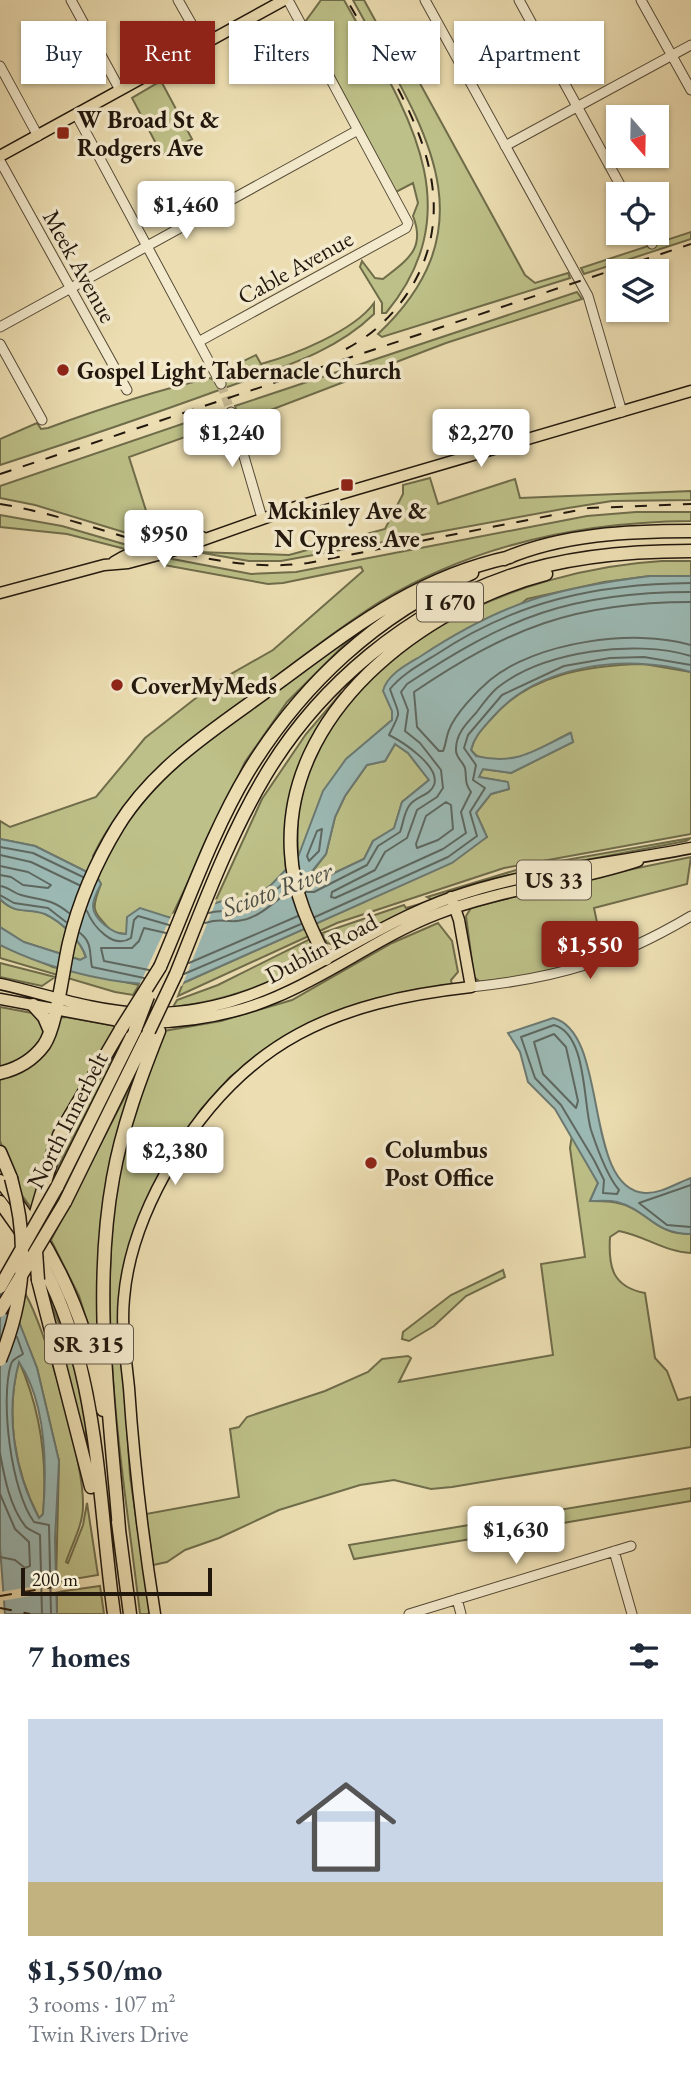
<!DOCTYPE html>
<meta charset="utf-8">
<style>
:root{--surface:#fff;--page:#f2f2f3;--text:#1f2937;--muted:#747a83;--accent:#8f2418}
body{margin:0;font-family:"EB Garamond",serif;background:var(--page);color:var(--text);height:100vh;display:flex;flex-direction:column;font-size:26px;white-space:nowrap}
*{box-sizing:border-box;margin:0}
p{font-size:23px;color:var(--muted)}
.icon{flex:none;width:38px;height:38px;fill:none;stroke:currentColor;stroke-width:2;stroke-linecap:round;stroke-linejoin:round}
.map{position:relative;height:1614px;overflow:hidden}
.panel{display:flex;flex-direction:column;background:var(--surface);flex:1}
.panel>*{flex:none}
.guide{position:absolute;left:21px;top:21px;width:649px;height:63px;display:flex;gap:14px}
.needle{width:46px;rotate:160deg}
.buttons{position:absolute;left:606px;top:105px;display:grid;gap:14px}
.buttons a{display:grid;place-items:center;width:63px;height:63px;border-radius:0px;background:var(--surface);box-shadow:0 2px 5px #0004;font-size:35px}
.scale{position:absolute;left:21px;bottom:18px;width:191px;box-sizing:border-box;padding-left:7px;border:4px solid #21170d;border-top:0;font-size:19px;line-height:24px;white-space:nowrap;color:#21170d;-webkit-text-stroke:5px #f3eacd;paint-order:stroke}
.price{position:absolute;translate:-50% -60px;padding:0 16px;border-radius:7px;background:#fff;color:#222;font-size:23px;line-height:46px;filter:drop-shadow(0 2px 4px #0008)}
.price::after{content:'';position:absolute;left:50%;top:42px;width:21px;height:16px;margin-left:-10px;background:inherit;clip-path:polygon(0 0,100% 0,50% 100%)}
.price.on{background:var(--accent);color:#fff}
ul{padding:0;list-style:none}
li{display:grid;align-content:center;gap:14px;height:371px;padding:0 28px}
li span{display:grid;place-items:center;height:217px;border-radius:0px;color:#555}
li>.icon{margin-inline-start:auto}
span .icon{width:126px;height:126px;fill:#fffc;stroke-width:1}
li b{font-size:30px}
h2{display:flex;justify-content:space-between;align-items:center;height:84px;padding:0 28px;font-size:30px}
.tag{padding:0 24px;border-radius:0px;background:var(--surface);box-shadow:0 2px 5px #0004;font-size:24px;line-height:63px}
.tag.on{background:var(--accent);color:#fff}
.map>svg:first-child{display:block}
.green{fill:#bdc088;stroke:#6f6c4a;stroke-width:2}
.water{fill:#9cbab5;stroke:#6b7972;stroke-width:2;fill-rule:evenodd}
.pier{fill:#ecdeb2}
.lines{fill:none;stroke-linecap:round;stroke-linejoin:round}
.shore{stroke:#5e6861;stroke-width:2}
.minor-tunnel{stroke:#c3b691;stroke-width:9;stroke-dasharray:9 4.5;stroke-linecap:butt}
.minor-casing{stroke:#544936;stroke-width:11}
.major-casing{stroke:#21170d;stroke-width:13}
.highway-casing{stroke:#21170d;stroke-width:15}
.minor{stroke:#f3eacd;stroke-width:9}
.major{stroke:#ecdeb2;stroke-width:10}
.highway{stroke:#ecdeb2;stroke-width:12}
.rail{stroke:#21170d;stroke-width:2;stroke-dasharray:12 12;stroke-linecap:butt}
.highway-bridge-casing{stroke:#21170d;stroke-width:15;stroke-linecap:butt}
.highway-bridge{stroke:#ecdeb2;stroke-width:12}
.poi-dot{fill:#8f2418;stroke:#f3eacd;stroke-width:2.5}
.labels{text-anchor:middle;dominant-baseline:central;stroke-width:7;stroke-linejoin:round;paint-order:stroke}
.shield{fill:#f3eacd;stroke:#605647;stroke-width:2}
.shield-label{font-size:23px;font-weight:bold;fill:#21170d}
.poi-label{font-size:24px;font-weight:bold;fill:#21170d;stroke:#f3eacd;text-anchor:start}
.street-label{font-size:24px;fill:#21170d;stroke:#f3eacd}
.water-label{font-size:26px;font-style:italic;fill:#4c5048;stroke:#f3eacd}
</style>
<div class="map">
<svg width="691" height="1614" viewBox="0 0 691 1614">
<rect width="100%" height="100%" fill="#ecdeb2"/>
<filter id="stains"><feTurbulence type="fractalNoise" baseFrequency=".00286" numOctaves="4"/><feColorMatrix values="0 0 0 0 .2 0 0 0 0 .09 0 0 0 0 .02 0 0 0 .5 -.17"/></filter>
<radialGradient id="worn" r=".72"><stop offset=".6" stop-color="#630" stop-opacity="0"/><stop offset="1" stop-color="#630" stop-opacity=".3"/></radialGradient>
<!-- green -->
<path class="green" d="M321,0H344C401,103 476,204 386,313H382V303L360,267L362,261L375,278L383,279C407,260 426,249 413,216L418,203L413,183L396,192L305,22Z
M353,0H364L403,71L411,67L525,275L535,283L568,273L570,278L382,337L378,334C499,220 416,117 353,0Z
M161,81L192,139L162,155L132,98Z
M691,232V239L584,274L581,268Z
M577,292L582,299L446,343L268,411L239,418L235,406Z
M374,303V314C332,355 275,369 222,389C148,416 74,441 0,465V439L37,423L41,429L48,428C102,408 154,391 210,378L216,381L224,376L227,369L256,355L261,364C294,355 354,331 374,303Z
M223,410L227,422L129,457L156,542L35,505L0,498V486Z
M430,478L438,504L515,479L520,498L691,491V500L612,501L568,508L281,561H249L197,552L289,555L385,529L403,494V485Z
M636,512H691V521C581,522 476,544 381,601C339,627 300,659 260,688C195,735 129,782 93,856L104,860C157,759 262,700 350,635L352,637L287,702L245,762L171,918L148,913L126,934L112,932C93,910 90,912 101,884L97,877L35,846L0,839V821L10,827L96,797L145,738L215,683L273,650L363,571L361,567L283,583L268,584L164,565L167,558L251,574L296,572L587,516Z
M0,515L62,526L134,547L125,549L67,534L0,527Z
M662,561H691V576H650L604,582L527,599L392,711V720L375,735L298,857C298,842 296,825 299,810C326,649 518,569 662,561Z
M644,664L691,672V834L504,868L337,923L178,996L183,983L364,902L487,837L476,813L491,794L509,789L507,782L478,777L483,769L511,773L573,742L570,733C545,745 494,780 471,750C474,737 482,729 491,719C529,674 589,665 644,664Z
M341,693L342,695C305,759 281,793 286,871C274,882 253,906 235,905C226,905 224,900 214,904L262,799L306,734Z
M395,744L408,753L429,780L402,802L394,829L373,841L364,859L307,886L305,881L326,854L335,817L345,796L367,765L385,761Z
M691,838L686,841L518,873L433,900L427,897L526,867Z
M691,857L687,884L594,908L604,956L547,973L480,982L474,977L466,916L471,908L565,883Z
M0,899C17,916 27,906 45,914C63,922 81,941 86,958L81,960L23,942L3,930L0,927Z
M427,902L338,946L327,943L322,933L404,905L406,908Z
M438,923L452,941L458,972L451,980L452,985L325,1016L288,1034L230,1077L201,1109L171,1156L132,1239L124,1378L130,1476L150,1614H140C123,1470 96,1322 118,1178C126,1127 147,1079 164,1031L221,1021L292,1000L392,943Z
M310,939L318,956L316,959C269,984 226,1001 173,1007L177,1000L218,985Z
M0,945L53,967L139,985L133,995L115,992L0,958Z
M0,963L55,977L42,986L0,977Z
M0,1007L32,1013L46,1027C39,1051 22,1059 0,1068Z
M66,1017L116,1026L46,1151L32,1209L21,1194L0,1141V1077L21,1069L58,1018Z
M112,1053L116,1055L42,1198L58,1146Z
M133,1081L121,1126L101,1366L79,1296L51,1240Z
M572,1135L598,1183L590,1201C604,1201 617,1201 630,1207C655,1219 659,1234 691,1234V1253C665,1252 645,1236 619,1231L610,1237C608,1268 613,1287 645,1293L655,1358L667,1371L678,1400L691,1397V1447L452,1487L431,1489L394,1480L360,1485L279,1510L219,1538L185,1550L167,1562L153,1565L146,1514L239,1497L230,1429L239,1427L247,1417L325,1391L368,1372L382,1359L408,1356L411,1358L399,1382L553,1355L541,1264L585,1257L570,1148Z
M503,1270L505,1277L466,1296L434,1326L409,1341L402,1339L403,1332L451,1295Z
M43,1286C56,1311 96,1416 84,1438Z
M25,1293C46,1331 84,1463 83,1506C83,1525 72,1544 66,1562L68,1563L83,1525L87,1503L98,1575L56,1582L59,1461L37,1368L19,1323Z
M19,1361C41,1411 48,1460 43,1515L39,1518C14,1470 5,1413 19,1361Z
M691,1488V1501L354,1559L349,1545Z
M100,1586L104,1614H57V1592Z"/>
<!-- water -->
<path class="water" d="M650,576H691V672C626,653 536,665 491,719C482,729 474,737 471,750L476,756C517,766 534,750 571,733L573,742L511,773L483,769L479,777L508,782L509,789L491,794L476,813L487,837L452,863L183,983C129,990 49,970 0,945V927L24,942L80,960L86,957C81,941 62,922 45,914C27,907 17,916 0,899V839L35,846L97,877L101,884C98,890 93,899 93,906C93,919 114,935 126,934L127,917L140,908L171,918L222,901L235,905L247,902L271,885L298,857L323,791L346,759L392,720V711L383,691C387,674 408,664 421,656C503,602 555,588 650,576ZM395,744L408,753L429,780L402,802L394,828L373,841L364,859L307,886L305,880L326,854L335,817L345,796L367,765L385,761Z
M553,1018C610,1032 582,1189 645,1193C660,1194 677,1183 691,1178V1234C653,1234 648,1210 617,1202C609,1200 598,1201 590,1201L598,1183L555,1109L528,1082L520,1052L508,1033Z
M0,1283L9,1296L37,1368L59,1461L55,1539L57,1614H5L0,1547ZM19,1362C47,1404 47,1466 43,1514L39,1518C14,1471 5,1414 19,1362Z"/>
<!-- pier -->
<path class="pier" d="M217,899L182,986L138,988L172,914Z
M60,1582V1591L1,1601L0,1592Z"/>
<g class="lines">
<!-- shore -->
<path class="shore" d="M691,592C570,592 506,618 407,684L401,692L408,710L405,731L420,743L441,770L443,788L437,797L417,810L407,838L385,852L375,870L332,892L331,897L335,898L443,849L466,833L461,812L471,792C464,782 467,779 465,768C463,761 455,758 456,749C456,734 466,724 476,713C482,705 489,695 497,688C543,651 635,639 691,656
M691,602C575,602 509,628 414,692L417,727L439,751H443C446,745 446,737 449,730C455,714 477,691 490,680C536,642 634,628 691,645
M446,802L451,805L453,829L438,840L417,848L416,844L426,816Z
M322,829L319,851L309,861L307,856L317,831Z
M0,847L33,853L83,877
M0,855L31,862L79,885
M0,866L28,872L51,885L48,888L23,885L11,877L0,875
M0,886C9,887 13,893 21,895C43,901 50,898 69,913
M306,892H314L367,865L378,846L400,832C403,824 404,813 409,806C415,796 430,796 434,785C441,766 401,741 389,735C402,708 400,719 390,689C402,674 421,664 437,654C517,601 596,584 691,583
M0,895L14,903L48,908L66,922
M87,911C93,926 113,950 131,938L134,920L138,916L169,925
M209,913C221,909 226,913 237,912C255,910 274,892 287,880
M315,917L448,857L477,836L470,812L485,788L473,780L476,765L464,748L468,735L502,695L564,666L610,658L644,657L691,665
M205,923C222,918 222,922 237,921C257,920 274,902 289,891
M80,933C93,943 89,954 92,967L144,978
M189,963L298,916
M149,970L104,961L101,948H132L139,941L144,928L166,933
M184,974L301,924
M554,1025C587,1034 583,1103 591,1130C597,1148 607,1176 619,1190L617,1194L603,1193L604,1180L594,1160L561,1105L535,1078L521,1037Z
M554,1034L566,1047L578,1101L576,1108L543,1074L534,1042Z
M691,1185L639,1203L667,1225L691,1227
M17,1337L23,1354C19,1357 13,1358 11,1364C0,1400 11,1491 34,1522L49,1525L51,1614
M0,1453C4,1476 10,1508 26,1527C30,1531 36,1532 40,1535L42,1614
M0,1494L15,1529L29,1542L30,1566L25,1568L15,1560L0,1557"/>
<!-- minor-tunnel -->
<path class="minor-tunnel" d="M221,384L231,412"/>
<defs>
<path id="minor" d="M71,0L120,90
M178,0L203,44
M425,0L588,296L622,412
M519,0L625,194
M641,0L691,90
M0,66L38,136
M76,114L221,384
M505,146L691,45
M0,161L127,390
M646,233L652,244
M0,327L358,130
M200,341L406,228L408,223L288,0
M0,344L42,420
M231,412L262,518
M471,987C558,978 615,961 691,916
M614,1551L632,1614
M457,1599L461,1614
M409,1614L631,1546"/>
<path id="major" d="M0,156L284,0
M114,562C137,547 175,538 202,537
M0,593L104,565L128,563L169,552L296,507L691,391
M0,984C46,994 92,1011 140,1013C269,1018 339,937 453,897C530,870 611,864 691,848
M0,999L130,1023
M146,1023C191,1022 234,1015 276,997C332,974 380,936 437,914C503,888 573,883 638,861
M155,1614C143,1538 134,1464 129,1388C126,1358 121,1328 124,1298C128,1249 148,1202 173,1160C245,1040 336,1002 471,987L459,920L451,897"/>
<path id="highway" d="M504,559C562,534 629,531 691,531
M326,959C309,925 293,892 291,853C282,713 423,606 546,574
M160,967C188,902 212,832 248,772C301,685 377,614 472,573
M176,974C203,907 228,838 265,776C319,685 409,611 507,577C565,556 630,551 691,551
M33,1005L44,1017L50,1031
M0,1073C17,1069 33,1060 44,1045C57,1026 63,968 69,943C79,901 96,862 118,826C155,766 216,728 271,688C349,631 413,578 510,557
M0,1152L11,1178
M0,1181C56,1248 89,1324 103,1410
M57,1187L135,1030
M0,1202L22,1233
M65,1202L149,1031
M36,1213L59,1135L121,1029
M36,1254C100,1362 97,1494 114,1614
M38,1280L91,1487
M118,1522L130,1614
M119,1529C110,1414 92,1293 113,1178C122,1127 140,1079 159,1031"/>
</defs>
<!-- minor casing -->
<use href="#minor" class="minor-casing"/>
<!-- major casing -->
<use href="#major" class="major-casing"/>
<!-- highway casing -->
<use href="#highway" class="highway-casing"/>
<!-- minor -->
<use href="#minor" class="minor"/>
<!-- major -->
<use href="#major" class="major"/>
<!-- highway -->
<use href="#highway" class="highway"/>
<!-- rail -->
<path class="rail" d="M346,349C378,332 403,306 419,273C465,176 393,82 347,0
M0,474L691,244
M0,504C104,521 200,577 308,563L589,508L691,504
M0,1596L66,1585
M0,1608L30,1614"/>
<defs>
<path id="highway-bridge" d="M121,1029L160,967
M135,1030L148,996
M149,1031L176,974
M36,1251L38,1280
M0,1287L57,1187
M0,1311L65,1202
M0,1360C25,1299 29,1242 11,1178"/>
</defs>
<!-- highway-bridge casing -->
<use href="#highway-bridge" class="highway-bridge-casing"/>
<!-- highway-bridge -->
<use href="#highway-bridge" class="highway-bridge"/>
</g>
<!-- markers -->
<g class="poi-dot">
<rect x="56" y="126" width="14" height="14" rx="3.5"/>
<circle cx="63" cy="370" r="7"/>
<rect x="340" y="478" width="14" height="14" rx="3.5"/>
<circle cx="117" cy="685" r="7"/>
<circle cx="371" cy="1163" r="7"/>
</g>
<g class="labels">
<!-- shield labels -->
<g class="shield">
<rect x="417" y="582.5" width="66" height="39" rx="5"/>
<rect x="517" y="860.5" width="74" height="39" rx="5"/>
<rect x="45" y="1324.5" width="88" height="39" rx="5"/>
</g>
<g class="shield-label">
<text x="450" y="602">I 670</text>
<text x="554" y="880">US 33</text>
<text x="89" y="1344">SR 315</text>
</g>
<!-- poi labels -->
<g class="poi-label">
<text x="77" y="119">W Broad St &amp;<tspan x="77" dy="28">Rodgers Ave</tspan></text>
<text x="77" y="370">Gospel Light Tabernacle Church</text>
<text x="347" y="510" text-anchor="middle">Mckinley Ave &amp;<tspan x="347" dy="28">N Cypress Ave</tspan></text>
<text x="131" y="685">CoverMyMeds</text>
<text x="385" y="1149">Columbus<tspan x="385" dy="28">Post Office</tspan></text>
</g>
<!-- street labels -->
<g class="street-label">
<text transform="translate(80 266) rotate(61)">Meek Avenue</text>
<text transform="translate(295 267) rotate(-29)">Cable Avenue</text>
<text transform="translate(321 948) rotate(-28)">Dublin Road</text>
<text transform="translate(67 1120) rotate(-63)">North Innerbelt</text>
</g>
<!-- water labels -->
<g class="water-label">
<text transform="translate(277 889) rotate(-20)">Scioto River</text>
</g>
</g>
<rect width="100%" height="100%" filter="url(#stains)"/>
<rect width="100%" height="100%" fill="url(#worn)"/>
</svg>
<div class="buttons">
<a><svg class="needle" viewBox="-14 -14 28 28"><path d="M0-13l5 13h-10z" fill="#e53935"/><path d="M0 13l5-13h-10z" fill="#747a83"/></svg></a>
<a><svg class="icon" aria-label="locate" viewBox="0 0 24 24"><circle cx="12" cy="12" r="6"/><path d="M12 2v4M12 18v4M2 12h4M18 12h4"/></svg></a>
<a><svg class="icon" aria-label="layers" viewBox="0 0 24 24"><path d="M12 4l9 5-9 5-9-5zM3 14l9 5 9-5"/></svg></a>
</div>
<div class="scale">200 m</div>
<b class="price" style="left:186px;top:241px">$1,460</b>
<b class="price" style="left:232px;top:469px">$1,240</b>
<b class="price" style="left:481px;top:469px">$2,270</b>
<b class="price" style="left:164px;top:570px">$950</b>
<b class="price on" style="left:590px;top:981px">$1,550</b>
<b class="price" style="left:175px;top:1187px">$2,380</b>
<b class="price" style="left:516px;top:1566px">$1,630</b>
<div class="guide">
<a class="tag">Buy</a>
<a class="tag on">Rent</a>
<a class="tag">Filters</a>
<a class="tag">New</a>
<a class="tag">Apartment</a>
</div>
</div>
<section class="panel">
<h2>7 homes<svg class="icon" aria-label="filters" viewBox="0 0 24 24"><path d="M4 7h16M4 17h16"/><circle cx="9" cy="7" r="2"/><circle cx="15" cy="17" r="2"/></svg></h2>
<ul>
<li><span style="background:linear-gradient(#c9d6e8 75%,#c2b280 0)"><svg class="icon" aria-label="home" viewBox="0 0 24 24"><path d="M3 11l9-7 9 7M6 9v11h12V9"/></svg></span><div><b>$1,550/mo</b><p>3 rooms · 107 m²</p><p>Twin Rivers Drive</p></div></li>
</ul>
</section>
